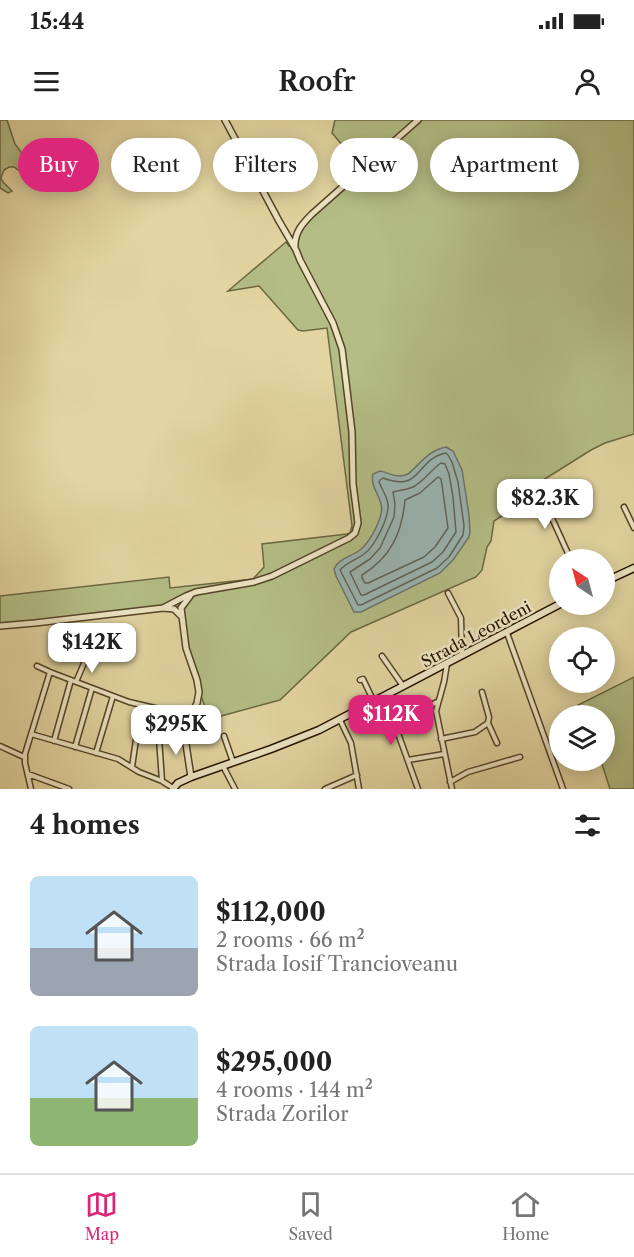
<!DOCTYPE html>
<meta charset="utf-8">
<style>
:root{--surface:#fff;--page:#f2f2f2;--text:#222;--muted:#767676;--line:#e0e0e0;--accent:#db2777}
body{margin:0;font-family:"Libre Caslon Text",serif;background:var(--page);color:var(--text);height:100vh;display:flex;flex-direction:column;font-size:22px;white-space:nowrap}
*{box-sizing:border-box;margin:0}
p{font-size:20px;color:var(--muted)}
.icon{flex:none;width:33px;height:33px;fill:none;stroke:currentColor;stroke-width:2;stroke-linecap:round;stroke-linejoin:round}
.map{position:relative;height:669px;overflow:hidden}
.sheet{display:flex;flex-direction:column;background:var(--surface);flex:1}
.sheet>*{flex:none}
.guide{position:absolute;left:18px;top:18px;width:598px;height:54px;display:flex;gap:12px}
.needle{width:39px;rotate:324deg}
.buttons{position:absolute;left:549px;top:429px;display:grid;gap:12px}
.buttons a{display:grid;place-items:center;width:66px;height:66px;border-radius:50%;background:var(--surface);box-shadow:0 3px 15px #0003;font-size:30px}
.price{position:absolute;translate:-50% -51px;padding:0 14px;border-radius:12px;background:#fff;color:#222;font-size:20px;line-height:39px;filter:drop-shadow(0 2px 3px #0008)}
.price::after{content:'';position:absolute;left:50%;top:36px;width:18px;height:14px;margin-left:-9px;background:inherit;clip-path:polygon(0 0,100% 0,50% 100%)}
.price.active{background:var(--accent);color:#fff}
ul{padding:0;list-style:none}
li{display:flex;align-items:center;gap:18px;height:150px;padding:0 30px}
li span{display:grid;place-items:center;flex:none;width:168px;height:120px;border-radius:9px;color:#555}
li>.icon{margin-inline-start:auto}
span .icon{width:72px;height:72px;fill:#fffc;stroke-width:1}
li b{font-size:26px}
h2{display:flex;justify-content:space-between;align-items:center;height:72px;padding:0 30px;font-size:26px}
.tag{padding:0 21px;border-radius:27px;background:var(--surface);box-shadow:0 3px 15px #0003;font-size:21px;line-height:54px}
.tag.active{background:var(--accent);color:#fff}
.status{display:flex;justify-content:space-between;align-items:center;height:42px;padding:0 30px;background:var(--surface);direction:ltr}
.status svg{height:16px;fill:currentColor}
header{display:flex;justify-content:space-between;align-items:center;height:78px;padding:0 30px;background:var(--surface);font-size:27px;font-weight:600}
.menu{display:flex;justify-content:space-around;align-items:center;height:84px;border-top:2px solid var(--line);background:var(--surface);font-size:16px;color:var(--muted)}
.menu a{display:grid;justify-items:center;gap:3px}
.menu .active{color:var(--accent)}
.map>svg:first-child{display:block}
.green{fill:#b3bd85;stroke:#6c6842;stroke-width:1.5}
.water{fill:#9bb5b2;stroke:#6c746b;stroke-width:1.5}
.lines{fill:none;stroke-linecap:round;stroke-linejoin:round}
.shore{stroke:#606459;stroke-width:1.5}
.minor-casing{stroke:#554428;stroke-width:7}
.tertiary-casing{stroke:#554428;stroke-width:8}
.secondary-casing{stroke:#261300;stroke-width:9}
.minor{stroke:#ece4c2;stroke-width:4}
.tertiary{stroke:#ece4c2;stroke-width:5}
.secondary{stroke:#ece4c2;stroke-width:6}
.labels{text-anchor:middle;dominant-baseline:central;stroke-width:5;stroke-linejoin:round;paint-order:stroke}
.street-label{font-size:16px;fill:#261300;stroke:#ece4c2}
</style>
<div class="status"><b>15:44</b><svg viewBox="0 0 49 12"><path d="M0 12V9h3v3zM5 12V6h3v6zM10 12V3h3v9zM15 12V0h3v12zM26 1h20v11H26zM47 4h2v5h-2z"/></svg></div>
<header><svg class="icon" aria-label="menu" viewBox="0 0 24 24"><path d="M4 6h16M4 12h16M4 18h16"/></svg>Roofr<svg class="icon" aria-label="person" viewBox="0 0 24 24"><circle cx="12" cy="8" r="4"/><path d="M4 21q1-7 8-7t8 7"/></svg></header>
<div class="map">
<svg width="634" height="669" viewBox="0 0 634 669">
<rect width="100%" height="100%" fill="#e2d5a1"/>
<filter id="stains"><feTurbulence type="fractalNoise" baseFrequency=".00333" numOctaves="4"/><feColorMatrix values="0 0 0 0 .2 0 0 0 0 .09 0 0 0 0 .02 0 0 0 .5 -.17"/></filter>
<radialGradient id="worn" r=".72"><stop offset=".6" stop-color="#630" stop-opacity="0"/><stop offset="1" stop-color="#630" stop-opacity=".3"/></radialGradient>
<!-- green -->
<path class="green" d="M0,0H7L15,24L41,59L38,62H35L14,47H9L4,50L1,58L3,62L12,71L8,73L0,68Z
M335,0H415L361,47L332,13Z
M422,0H634V314L605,323L591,330L521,374L522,383L494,401L491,421L487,427L482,450L476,457L351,512L280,580L210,599L201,576V569L189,531L184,499L172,490L0,503V476L169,457L170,468L253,459L264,447L262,424L347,414L350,413L352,406L327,208L303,211L298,210L259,166L228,171L286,122L289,126L297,120L301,109L316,93Z
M634,557V669H610L601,641L604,640V596L583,595L578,585Z"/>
<!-- water -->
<path class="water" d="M446,327L453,331L462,350L469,395L470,412L469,417L453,440L440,453L361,492H354L336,456L334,449C339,438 351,437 360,430C369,423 378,406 381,394C385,379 369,368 373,354L380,351C390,353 397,359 408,354C420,344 429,330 446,327Z"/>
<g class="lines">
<!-- shore -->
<path class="shore" d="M446,333L448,335L452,342L458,362L464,406L463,415L449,437L437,448L361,485H358L340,450C346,443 356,440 364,434C375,426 389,398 388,384C387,377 382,369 379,362L380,360L383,358C423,373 415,339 446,333Z
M441,343L445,344L449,354L453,377L456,412L443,432L432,442L364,475H361L350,452L370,439L380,428L394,397L395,384L393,372C399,370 406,370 413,367C424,361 431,350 441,343Z
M438,357L441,359L442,365L448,408L435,427L424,437L368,463H365L362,458V455C391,437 402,413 405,380L420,373Z"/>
<defs>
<path id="minor" d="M531,375L551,396L571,440
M624,387L634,408
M448,473L461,498L462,535
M507,513L563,669
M382,536L403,566
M447,544L444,562L436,591L452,669
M37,546L50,552L129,582L176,593L182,599L184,610
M360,560L363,559L374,582
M76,562L87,536
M382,578L399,616L418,669
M419,591L437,582
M340,600L351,623L359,669
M488,603L497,623
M31,614L118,639L139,652L162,661L173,668
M224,616L233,642
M159,618L162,661
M441,619L475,612L488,603L489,597L482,572
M54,621L71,560
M0,626L24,637
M75,627L92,568
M96,633L113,576
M408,640L444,634
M223,646L235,669
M132,647L141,585
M28,654L69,669
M450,662L468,652L520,637
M31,669L25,643V634L50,552
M325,669L357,655"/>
<path id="tertiary" d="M295,128C294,113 302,104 312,94L418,0
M190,476L181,488L186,528L197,560L199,572L197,583L184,611L191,657
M163,488L186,476L196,472L254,462L272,456L349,418L355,413L358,403L353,364L352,312L342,229L333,203L300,140L296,130L279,101L225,0
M0,506L35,503L163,488L174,489L181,496"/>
<path id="secondary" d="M604,462L634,448
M173,669L178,663L191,657L271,629L319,610L560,484"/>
</defs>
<!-- minor casing -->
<use href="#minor" class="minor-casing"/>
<!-- tertiary casing -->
<use href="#tertiary" class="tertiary-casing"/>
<!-- secondary casing -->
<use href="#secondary" class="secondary-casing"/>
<!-- minor -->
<use href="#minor" class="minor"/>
<!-- tertiary -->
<use href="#tertiary" class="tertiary"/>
<!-- secondary -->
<use href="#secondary" class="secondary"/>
</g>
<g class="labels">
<!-- street labels -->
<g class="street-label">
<text transform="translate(476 514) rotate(-28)">Strada Leordeni</text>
</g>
</g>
<rect width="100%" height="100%" filter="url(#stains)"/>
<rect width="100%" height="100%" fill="url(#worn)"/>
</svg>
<div class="buttons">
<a><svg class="needle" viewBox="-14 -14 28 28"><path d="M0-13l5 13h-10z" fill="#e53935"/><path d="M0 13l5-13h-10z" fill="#767676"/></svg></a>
<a><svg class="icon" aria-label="locate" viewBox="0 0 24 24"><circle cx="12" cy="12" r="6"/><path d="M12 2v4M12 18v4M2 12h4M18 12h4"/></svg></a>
<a><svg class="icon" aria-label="layers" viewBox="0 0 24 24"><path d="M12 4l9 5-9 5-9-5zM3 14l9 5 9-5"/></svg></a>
</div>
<b class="price" style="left:545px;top:410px">$82.3K</b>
<b class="price" style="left:92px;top:554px">$142K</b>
<b class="price active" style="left:391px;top:626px">$112K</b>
<b class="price" style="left:176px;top:636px">$295K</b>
<div class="guide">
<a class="tag active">Buy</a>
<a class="tag">Rent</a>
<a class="tag">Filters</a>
<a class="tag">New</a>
<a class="tag">Apartment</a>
</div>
</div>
<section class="sheet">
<h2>4 homes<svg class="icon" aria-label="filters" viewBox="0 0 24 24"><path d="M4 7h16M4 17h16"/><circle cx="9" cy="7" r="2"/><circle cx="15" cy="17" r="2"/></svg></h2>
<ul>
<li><span style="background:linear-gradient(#bfe0f5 60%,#9aa5b1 0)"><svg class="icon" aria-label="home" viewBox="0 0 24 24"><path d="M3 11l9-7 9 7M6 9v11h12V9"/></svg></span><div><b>$112,000</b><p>2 rooms · 66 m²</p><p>Strada Iosif Trancioveanu</p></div></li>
<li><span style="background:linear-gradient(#bfe0f5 60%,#8fb573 0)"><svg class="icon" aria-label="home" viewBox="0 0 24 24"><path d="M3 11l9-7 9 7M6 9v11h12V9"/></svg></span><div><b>$295,000</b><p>4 rooms · 144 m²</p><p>Strada Zorilor</p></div></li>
</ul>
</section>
<nav class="menu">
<a class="active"><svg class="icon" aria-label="map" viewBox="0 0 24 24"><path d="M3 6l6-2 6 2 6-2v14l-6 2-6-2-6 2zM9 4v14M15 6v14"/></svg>Map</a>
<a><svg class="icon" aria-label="saved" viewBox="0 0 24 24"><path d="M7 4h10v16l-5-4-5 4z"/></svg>Saved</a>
<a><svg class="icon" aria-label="home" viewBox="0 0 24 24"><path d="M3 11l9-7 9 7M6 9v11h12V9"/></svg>Home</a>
</nav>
